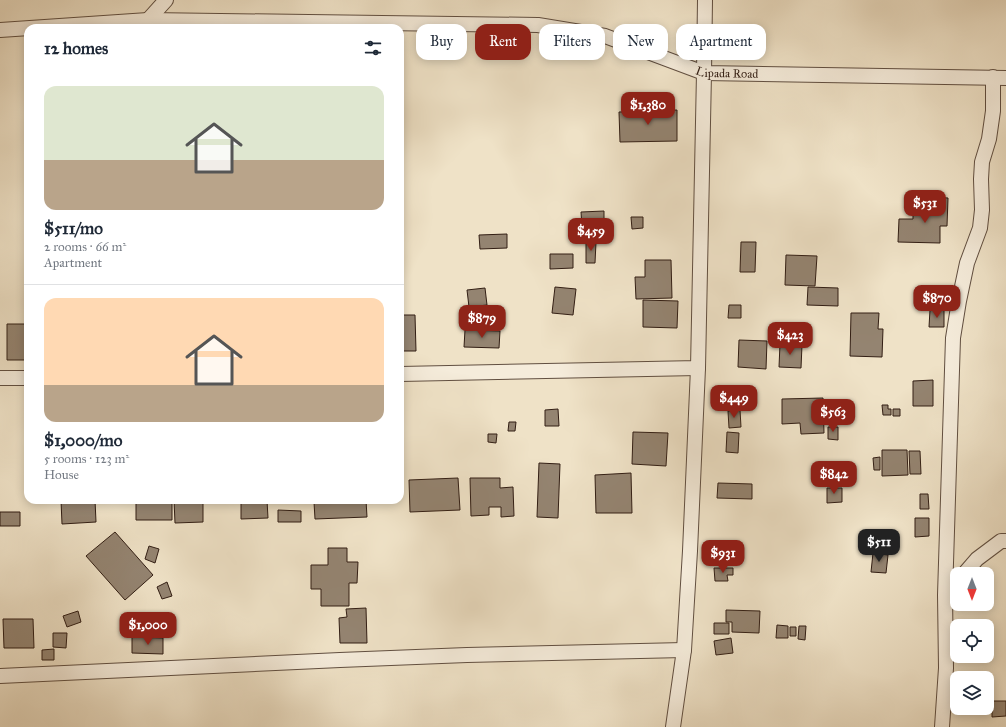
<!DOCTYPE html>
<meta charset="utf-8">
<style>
:root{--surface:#fff;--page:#f6f6f7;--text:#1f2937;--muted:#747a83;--line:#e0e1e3;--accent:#8f2418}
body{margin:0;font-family:"IM FELL Great Primer",serif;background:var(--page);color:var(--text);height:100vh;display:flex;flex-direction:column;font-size:15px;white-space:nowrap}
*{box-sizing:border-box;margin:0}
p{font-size:13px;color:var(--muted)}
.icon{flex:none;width:22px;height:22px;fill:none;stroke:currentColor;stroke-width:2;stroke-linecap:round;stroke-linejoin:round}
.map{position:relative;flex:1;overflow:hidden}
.sheet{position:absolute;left:24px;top:24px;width:380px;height:480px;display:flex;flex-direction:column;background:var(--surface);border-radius:12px;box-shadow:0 2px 10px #0003}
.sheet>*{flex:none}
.guide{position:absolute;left:416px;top:24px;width:380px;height:36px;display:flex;gap:8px}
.needle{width:26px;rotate:180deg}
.fabs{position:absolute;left:950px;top:567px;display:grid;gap:8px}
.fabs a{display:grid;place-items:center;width:44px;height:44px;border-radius:8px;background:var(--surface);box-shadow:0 2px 10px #0003;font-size:20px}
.price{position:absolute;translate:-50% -34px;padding:0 9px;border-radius:8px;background:var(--accent);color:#fff;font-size:13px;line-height:26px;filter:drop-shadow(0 1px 2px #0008)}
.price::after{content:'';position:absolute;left:50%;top:24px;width:12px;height:9px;margin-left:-6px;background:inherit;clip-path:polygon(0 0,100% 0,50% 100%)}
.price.selected{background:#222;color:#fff}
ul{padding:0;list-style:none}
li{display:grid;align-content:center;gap:8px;height:212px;padding:0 20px}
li+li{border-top:1px solid var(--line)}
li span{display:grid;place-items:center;height:124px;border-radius:12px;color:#555}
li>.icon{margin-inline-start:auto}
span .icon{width:72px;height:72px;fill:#fffc;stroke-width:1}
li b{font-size:17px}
h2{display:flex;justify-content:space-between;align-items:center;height:48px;padding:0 20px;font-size:17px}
.pill{padding:0 14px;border-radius:12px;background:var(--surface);box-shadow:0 2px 10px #0003;font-size:14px;line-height:36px}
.pill.selected{background:var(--accent);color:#fff}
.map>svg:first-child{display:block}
.building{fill:#948471;stroke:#321e14}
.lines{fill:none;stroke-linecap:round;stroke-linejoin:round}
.minor-casing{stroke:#614f41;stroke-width:16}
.minor{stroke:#f5ecdb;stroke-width:14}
.labels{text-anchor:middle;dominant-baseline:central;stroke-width:4;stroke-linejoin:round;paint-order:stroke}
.street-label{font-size:12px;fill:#321e14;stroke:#f5ecdb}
</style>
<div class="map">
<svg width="1006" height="727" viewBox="0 0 1006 727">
<rect width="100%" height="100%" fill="#efe2c7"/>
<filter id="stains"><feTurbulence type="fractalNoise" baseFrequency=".005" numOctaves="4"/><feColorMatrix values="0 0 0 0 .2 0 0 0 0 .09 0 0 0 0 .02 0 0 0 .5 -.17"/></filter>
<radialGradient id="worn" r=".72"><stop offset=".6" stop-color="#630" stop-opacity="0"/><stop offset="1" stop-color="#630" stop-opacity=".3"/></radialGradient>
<!-- building -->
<path class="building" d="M677,110V141L620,142L619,112Z
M930,197L948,198L947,226H940V243L898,242L899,219H913V215H929Z
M604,211V226L582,227L581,212Z
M631,217H643V228L632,229Z
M507,234V248L480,249L479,235Z
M586,241L596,242L595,263H586Z
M741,242H756L755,272H740Z
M550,254H573V268L550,269Z
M786,255L817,256L815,286L785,285Z
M645,260H671L672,298L636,299L635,277H645Z
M555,287L576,289L573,315L552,313Z
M808,287L838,288V306L807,305Z
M485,288L487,305L469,307L467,290Z
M643,300L678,301L677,328L643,327Z
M729,305H741V318H728Z
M930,310H944V327H929Z
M851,313H879L878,329H883L882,357L850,356Z
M400,315H415L416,351H400Z
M7,324H28V360H7Z
M465,330L500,331L499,348L464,347Z
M739,340L767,341L766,369L738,367Z
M780,344L802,345L801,368L779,367Z
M933,380V406H913V381Z
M823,398L824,433L801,434L800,423L782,424V399Z
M882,405H888V409H891V415H883Z
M558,409L559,426H545V410Z
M893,409H900V416H893Z
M740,410L741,427L729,428L728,411Z
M509,422H516L515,431H508Z
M828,427H838V440L828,439Z
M633,432L668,433L666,466L632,464Z
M727,432L739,433L738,453L726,452Z
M488,434H497L496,443L488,442Z
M882,450H907L908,475L882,476Z
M909,451H920L921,474H910Z
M880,457V470H874L873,458Z
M539,463L560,464L558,518L537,517Z
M631,473L632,513H596L595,475Z
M458,478L460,510L410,512L409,480Z
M470,478H500V488L513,487L514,516L501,517V507H489V515L471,516Z
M718,483L752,484V499L717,498Z
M827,488H842V502L827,503Z
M920,494H928L929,509H920Z
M61,500H95L96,522L62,524Z
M174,500H203V522L175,523Z
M241,500H267L268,518L241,519Z
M331,500H366L367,517L315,519L314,502H331Z
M136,502H172V520H136Z
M278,510L301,511V522H278Z
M0,512H20V526H0Z
M915,518H929V536L915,537Z
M115,532L153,575L125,600L86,556Z
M149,546L159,549L155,563L145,559Z
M328,548H347V562H358L357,583H349V606H321V589H311V565H328Z
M873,553L888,555L886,573L871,572Z
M714,568H733V575H727L728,581H715Z
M167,582L172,596L162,599L157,587Z
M366,608L367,643H340L339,618L347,617L346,609Z
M726,610L760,611L759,633L732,632V622H726Z
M78,611L81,622L67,627L63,616Z
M3,619H33L34,648H4Z
M714,623H729V634H714Z
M777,625L788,626V638H776Z
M799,626H806L805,640L798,639Z
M790,627H796V636H790Z
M53,633H67L66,648L53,647Z
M132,637L163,638V654L132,653Z
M731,638L733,653L716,655L714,641Z
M54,649V660H42V650Z
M992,701H1006V716L992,717Z"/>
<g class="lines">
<defs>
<g id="minor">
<path d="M148,20L166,0"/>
<path id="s1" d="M0,30L148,20L538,25L605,36L704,73L1006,78"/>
<path d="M400,374L698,368L704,73L705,0"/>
<path d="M0,378H28"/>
<path d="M964,574L977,559L1001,541H1006"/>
<path d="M0,676L340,660L467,655L684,650"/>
<path d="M673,727L684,650L690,551L698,368"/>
<path d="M942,727L946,668L945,595L953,338L959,301L967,263L980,228L982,210L981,179L982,162L989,139L993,111V77"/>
</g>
</defs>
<!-- minor casing -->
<use href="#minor" class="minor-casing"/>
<!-- minor -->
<use href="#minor" class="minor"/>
</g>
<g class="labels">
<!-- street labels -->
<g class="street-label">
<text stroke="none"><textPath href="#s1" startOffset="735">Lipada Road</textPath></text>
</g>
</g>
<rect width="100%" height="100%" filter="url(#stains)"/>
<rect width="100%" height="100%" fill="url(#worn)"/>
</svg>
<div class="fabs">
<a><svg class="needle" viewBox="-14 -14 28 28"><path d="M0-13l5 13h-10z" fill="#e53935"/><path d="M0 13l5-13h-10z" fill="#747a83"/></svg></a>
<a><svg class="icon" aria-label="locate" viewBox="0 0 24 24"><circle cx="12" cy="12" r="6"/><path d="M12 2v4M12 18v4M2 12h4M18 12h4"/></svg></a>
<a><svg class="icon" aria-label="layers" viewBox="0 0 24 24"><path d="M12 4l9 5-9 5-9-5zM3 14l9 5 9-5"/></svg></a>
</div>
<b class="price" style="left:648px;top:126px">$1,380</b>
<b class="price" style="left:925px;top:224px">$531</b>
<b class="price" style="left:591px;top:252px">$459</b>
<b class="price" style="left:937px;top:319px">$870</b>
<b class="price" style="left:482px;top:339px">$879</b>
<b class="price" style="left:790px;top:356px">$423</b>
<b class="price" style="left:734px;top:419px">$449</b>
<b class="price" style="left:833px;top:433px">$563</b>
<b class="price" style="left:834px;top:495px">$842</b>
<b class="price selected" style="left:879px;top:563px">$511</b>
<b class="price" style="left:723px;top:574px">$931</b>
<b class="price" style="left:148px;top:646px">$1,000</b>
<div class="guide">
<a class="pill">Buy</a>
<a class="pill selected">Rent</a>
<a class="pill">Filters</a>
<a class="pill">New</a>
<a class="pill">Apartment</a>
</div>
<section class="sheet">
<h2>12 homes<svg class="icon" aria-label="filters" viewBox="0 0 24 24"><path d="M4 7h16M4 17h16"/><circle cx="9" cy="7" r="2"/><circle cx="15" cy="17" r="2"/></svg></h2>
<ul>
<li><span style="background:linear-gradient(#dfe7d0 60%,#b9a48a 0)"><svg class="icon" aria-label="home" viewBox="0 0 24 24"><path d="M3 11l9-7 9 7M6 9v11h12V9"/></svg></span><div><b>$511/mo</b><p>2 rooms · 66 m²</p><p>Apartment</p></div></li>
<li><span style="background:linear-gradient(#ffd9b3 70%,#b9a48a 0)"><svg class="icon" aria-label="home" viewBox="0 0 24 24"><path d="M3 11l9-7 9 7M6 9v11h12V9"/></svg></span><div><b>$1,000/mo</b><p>5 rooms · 123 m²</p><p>House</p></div></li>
</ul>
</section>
</div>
